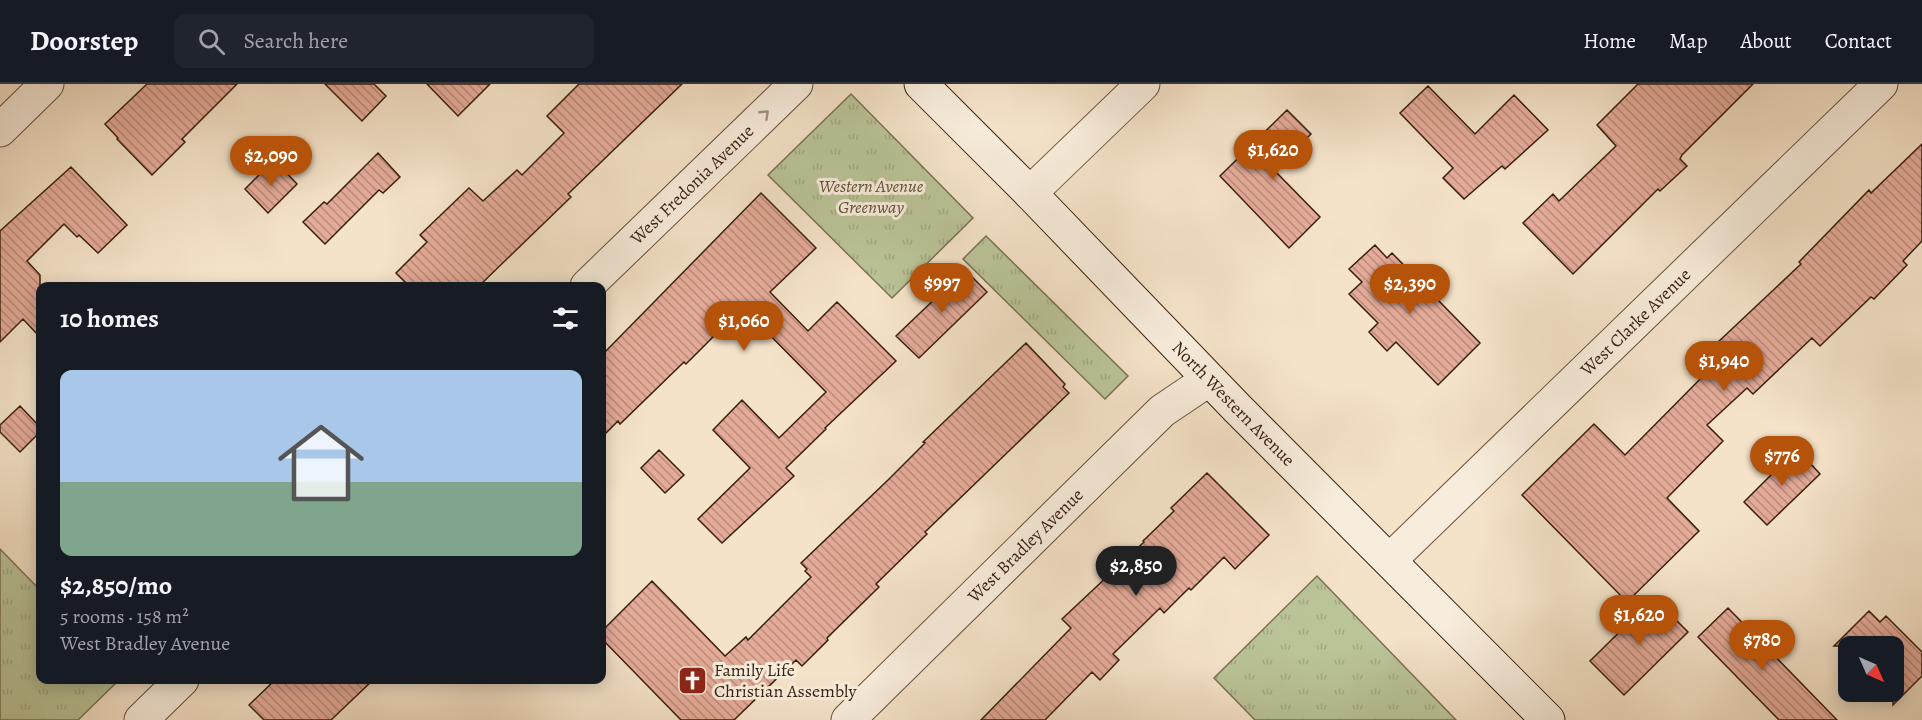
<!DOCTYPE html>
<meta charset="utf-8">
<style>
:root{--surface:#171b24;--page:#20242c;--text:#f1f3f6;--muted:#9ea1a6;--line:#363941;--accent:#b45309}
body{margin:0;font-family:Alegreya,serif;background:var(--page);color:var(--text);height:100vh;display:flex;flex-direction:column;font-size:22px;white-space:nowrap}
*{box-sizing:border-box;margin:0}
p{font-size:20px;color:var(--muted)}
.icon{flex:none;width:33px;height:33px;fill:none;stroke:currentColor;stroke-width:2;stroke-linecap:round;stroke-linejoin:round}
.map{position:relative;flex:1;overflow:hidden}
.sheet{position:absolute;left:36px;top:198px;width:570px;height:402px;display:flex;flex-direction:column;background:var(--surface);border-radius:12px;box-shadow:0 3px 15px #0003}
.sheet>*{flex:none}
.needle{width:39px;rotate:135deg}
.tools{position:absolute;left:1838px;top:552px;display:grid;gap:12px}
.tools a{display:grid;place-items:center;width:66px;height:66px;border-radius:12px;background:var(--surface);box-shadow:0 3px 15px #0003;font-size:30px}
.price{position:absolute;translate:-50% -51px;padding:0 14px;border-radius:21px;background:var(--accent);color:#fff;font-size:20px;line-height:39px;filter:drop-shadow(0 2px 3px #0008)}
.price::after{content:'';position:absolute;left:50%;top:36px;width:18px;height:14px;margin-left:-9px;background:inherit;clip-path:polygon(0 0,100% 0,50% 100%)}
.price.selected{background:#222;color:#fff}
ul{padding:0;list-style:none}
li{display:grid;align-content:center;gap:12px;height:318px;padding:0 24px}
li span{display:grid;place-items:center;height:186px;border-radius:12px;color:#555}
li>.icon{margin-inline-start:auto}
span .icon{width:108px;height:108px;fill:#fffc;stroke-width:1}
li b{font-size:26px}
h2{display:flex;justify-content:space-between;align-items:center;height:72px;padding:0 24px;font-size:26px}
header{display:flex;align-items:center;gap:36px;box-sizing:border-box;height:84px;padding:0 30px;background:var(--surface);border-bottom:2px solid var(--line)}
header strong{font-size:28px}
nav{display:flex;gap:33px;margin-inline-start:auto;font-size:21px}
.search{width:420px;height:54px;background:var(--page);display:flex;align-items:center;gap:15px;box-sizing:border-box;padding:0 21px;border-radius:12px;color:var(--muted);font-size:22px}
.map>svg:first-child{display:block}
.grass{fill:url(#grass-tufts);stroke:#797253;stroke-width:1.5}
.building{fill:url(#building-back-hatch);stroke:#381f0e;stroke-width:1.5}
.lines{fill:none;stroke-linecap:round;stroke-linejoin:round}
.minor-casing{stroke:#67503d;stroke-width:35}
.tertiary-casing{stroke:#67503d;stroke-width:35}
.secondary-casing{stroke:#381f0e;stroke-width:35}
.minor{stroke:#f8eddc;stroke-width:33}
.tertiary{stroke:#f8eddc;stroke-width:33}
.secondary{stroke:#f8eddc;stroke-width:33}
.oneway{stroke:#a2907f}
.labels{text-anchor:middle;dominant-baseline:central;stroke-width:6;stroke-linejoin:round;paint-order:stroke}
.street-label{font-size:18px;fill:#381f0e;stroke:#f8eddc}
.park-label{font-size:18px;font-style:italic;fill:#5f5137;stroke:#f8eddc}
.poi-label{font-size:18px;fill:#381f0e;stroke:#f8eddc;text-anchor:start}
</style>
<header>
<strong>Doorstep</strong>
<div class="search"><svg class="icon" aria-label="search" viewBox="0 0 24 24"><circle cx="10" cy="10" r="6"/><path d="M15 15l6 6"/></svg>Search here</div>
<nav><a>Home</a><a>Map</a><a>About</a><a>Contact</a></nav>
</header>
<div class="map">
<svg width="1922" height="636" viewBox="0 0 1922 636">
<defs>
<pattern id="grass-tufts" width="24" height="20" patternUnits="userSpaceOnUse" patternTransform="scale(1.5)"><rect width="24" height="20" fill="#bac498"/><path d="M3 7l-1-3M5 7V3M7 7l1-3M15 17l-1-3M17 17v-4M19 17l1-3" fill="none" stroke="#a1a882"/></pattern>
<pattern id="building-back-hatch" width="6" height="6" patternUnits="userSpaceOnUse" patternTransform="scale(1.5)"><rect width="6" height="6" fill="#e5ab99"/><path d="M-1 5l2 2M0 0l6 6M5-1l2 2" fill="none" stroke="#bb8b7b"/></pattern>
</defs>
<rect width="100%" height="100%" fill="#f5e3c9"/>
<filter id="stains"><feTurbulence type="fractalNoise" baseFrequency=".00333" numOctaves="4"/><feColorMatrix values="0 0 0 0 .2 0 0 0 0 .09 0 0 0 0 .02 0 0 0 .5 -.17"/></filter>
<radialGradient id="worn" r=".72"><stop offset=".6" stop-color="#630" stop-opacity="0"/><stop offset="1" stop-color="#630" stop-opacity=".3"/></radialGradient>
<!-- grass -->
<path class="grass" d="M851,10L973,134L892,214L768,91Z
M986,152L1128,292L1105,315L963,175Z
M0,465L40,506V596H119L78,636H0Z
M1317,492L1456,636H1255L1214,594Z"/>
<!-- building -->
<path class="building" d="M147,0H237L182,55L185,58L152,91L117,55L118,54L105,40Z
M325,0H374L386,12L362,37Z
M427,0H490L458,32Z
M579,0H682L568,110L571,113L479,202H409L396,189L427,158L420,151L469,104L483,117L517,86L522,91L564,49L547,32Z
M1638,0H1753L1682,71L1680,75L1687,82L1660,107L1658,105L1573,190L1523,139L1553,110L1559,117L1616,62L1597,41Z
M1428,2L1475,50L1514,11L1548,46L1505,85L1502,82L1464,115L1443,94L1453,84L1400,29Z
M1287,26L1311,50L1274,86L1320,133L1289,164L1220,92Z
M1922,60V157L1903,177L1907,181L1874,215L1871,213L1820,262L1812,254L1753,310L1747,304L1707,341L1723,357L1667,414L1699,447L1627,518L1522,411L1594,340L1625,371L1710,285L1700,275L1801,180L1799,178L1869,106L1871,109Z
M378,69L400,93L383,109L379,106L325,160L303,138L324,118L327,120Z
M274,76L297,100L268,129L245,105Z
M71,83L127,141L98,169L79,151L77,153L64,140L27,177L40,191V253L23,235L0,258V147Z
M761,109L816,164L770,208L808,247L837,218L896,277L825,344L826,345L786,384L794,392L722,459L698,435L750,384L713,346L742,316L779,354L826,308L750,231L730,250L723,243L686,280L684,278L620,340L618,337L602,353V271Z
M1375,161L1387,174L1392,169L1480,259L1438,301L1396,258L1387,267L1369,248L1378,239L1349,210L1362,198L1349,185Z
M965,186L987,208L919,274L896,252Z
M1026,259L1065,300L1063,303L1069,309L925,448L927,450L876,500L879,503L827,554L828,556L802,582L796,576L734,636H681L602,555V547L652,497L725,572L746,553L748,556L811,493L805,487L807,485L801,479L888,396L925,359L923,358Z
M20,322L40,343V348L20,368L0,348V341Z
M1797,365L1820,390L1767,441L1744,418Z
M659,366L684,391L665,409L641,384Z
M1207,389L1269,451L1235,485L1224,473L1191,506L1189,504L1164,529L1160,524L1113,570L1119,576L1100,596L1092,588L1045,636H981L1071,544L1062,535L1144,458L1143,457L1174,427L1171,424Z
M1654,514L1688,548L1624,611L1590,577Z
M1728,524L1837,636H1779L1698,553Z
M1869,527L1880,538L1886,532L1922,568V592L1893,621V562H1834Z
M275,596H373L331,636H264L249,621Z"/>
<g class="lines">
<defs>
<g id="minor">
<path d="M0,46L47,0"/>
<path id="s1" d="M587,202L796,0"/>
<path id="s2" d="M1390,476L1881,0"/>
<path d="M141,636L182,596"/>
</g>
<g id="tertiary">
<path d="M1030,109L1143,0"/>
<path id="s3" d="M848,636L1162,327L1208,296"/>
</g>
<g id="secondary">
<path id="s4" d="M921,0L1030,109L1238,325L1548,636"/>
</g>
</defs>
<!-- minor casing -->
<use href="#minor" class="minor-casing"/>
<!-- tertiary casing -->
<use href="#tertiary" class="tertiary-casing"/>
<!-- secondary casing -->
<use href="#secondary" class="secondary-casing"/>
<!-- minor -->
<use href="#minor" class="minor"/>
<!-- tertiary -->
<use href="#tertiary" class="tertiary"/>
<!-- secondary -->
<use href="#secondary" class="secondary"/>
</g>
<!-- one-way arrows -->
<defs><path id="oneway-chevron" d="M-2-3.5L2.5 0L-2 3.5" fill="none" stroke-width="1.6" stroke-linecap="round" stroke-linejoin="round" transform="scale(1.5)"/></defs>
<use class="oneway" href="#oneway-chevron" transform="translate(765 30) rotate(-44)"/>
<!-- icons -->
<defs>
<symbol id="church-square" viewBox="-11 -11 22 22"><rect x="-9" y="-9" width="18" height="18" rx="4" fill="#8f2418" stroke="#f8eddc"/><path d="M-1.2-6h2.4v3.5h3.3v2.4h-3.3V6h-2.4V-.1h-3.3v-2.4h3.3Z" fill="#fff"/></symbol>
</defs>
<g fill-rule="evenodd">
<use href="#church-square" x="676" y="580" width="33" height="33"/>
</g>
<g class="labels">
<!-- street labels -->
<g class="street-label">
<text stroke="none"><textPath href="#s1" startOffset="146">West Fredonia Avenue</textPath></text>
<text stroke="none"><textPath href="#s2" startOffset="342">West Clarke Avenue</textPath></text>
<text stroke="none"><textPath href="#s4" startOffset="447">North Western Avenue</textPath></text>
<text stroke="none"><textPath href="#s3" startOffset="249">West Bradley Avenue</textPath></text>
</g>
<!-- park labels -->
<g class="park-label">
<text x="871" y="102">Western Avenue<tspan x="871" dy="21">Greenway</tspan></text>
</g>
<!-- poi labels -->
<g class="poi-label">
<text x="714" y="586">Family Life<tspan x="714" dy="21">Christian Assembly</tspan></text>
</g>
</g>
<rect width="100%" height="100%" filter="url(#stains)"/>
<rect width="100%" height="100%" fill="url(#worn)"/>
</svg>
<div class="tools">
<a><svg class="needle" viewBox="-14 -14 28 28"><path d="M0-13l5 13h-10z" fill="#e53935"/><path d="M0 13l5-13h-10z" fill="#9ea1a6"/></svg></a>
</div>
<b class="price" style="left:1273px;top:97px">$1,620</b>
<b class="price" style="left:271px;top:103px">$2,090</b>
<b class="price" style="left:942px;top:230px">$997</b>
<b class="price" style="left:1410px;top:231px">$2,390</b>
<b class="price" style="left:744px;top:268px">$1,060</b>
<b class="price" style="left:1724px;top:308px">$1,940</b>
<b class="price" style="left:1782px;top:403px">$776</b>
<b class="price selected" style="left:1136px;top:513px">$2,850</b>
<b class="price" style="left:1639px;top:562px">$1,620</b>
<b class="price" style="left:1762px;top:587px">$780</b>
<section class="sheet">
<h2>10 homes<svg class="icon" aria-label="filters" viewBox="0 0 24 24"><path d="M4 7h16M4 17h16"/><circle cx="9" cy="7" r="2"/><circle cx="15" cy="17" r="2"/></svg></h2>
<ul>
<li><span style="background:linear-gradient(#a9c7e8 60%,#7fa58c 0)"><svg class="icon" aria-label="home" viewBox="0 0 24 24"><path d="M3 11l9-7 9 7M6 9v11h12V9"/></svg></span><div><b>$2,850/mo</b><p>5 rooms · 158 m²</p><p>West Bradley Avenue</p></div></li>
</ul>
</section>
</div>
